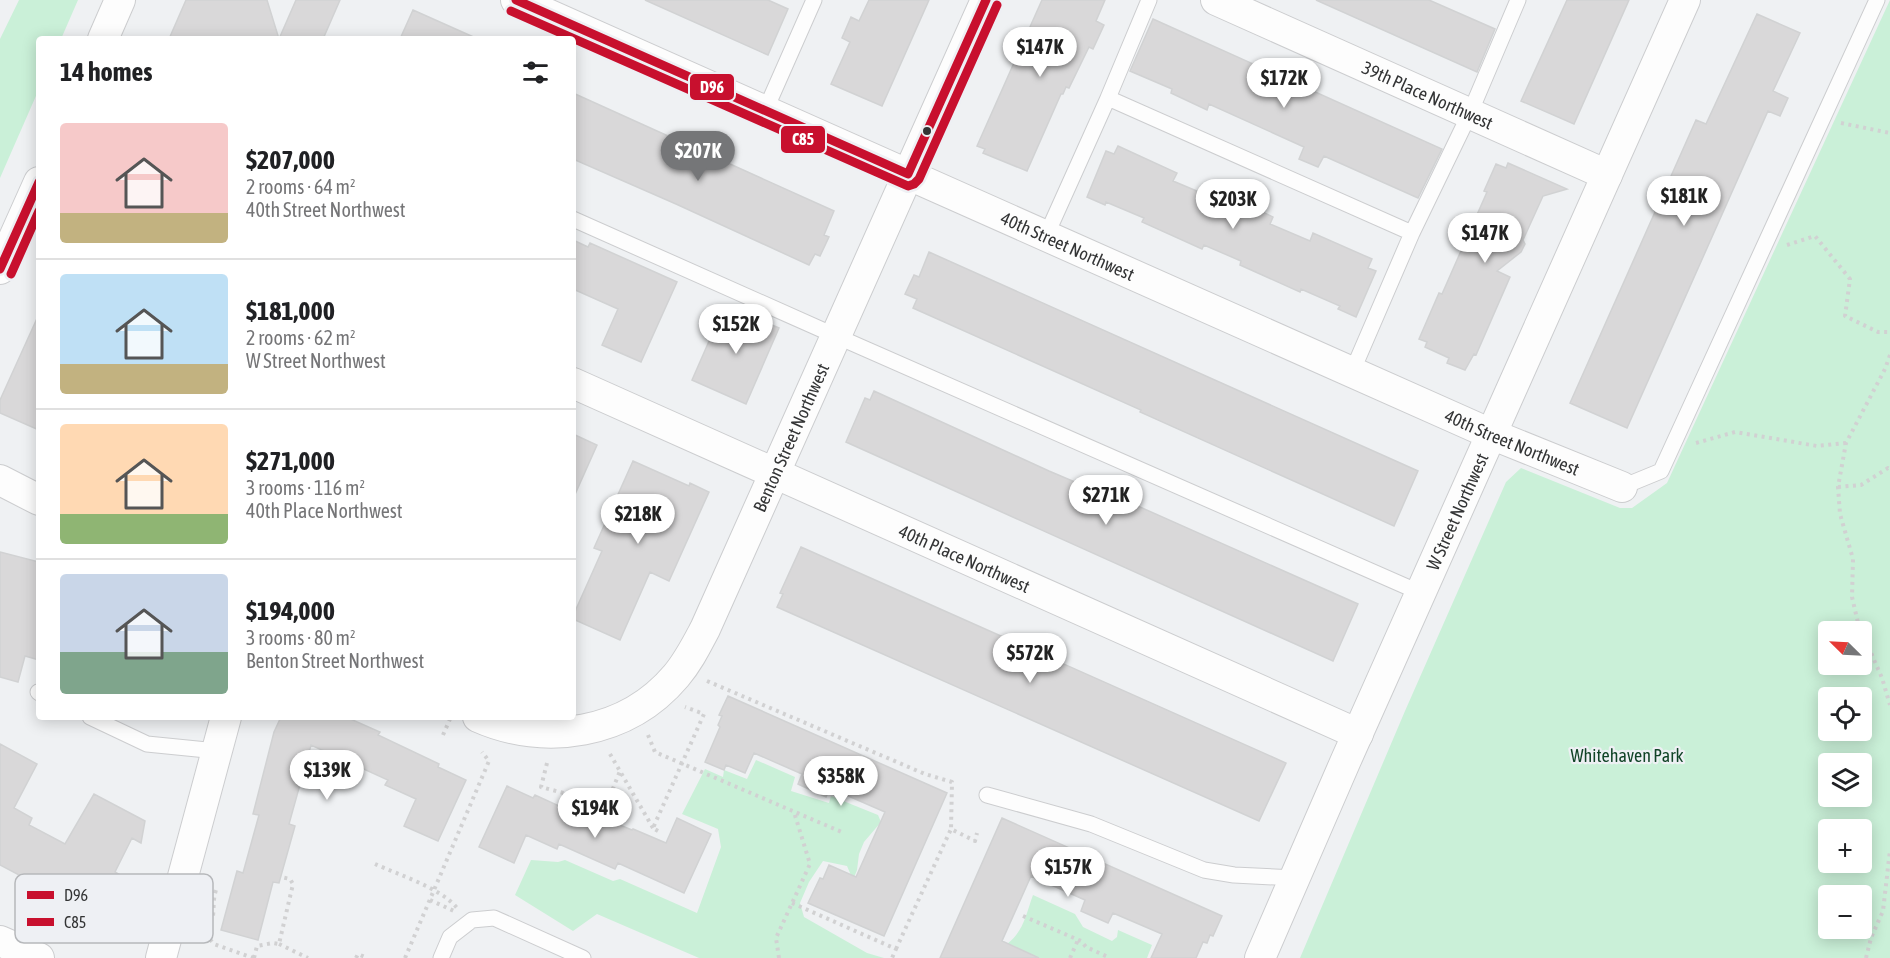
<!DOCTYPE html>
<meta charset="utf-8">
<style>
:root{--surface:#fff;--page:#f2f2f2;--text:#202124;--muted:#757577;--line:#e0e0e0;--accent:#757678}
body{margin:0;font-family:"Asap Condensed",sans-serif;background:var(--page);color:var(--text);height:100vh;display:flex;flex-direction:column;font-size:22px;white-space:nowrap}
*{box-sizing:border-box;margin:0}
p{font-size:20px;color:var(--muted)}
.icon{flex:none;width:33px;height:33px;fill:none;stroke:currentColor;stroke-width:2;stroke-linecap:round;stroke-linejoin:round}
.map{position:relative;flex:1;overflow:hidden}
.side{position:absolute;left:36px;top:36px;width:540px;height:684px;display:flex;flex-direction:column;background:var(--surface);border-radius:6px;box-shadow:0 3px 15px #0003}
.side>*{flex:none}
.needle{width:39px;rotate:294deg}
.buttons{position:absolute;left:1818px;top:621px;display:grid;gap:12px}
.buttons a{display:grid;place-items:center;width:54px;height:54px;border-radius:6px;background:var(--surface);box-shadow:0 3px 15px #0003;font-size:30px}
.price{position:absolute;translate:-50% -51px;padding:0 14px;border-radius:21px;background:#fff;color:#222;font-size:20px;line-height:39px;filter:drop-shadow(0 2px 3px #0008)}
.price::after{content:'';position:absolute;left:50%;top:36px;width:18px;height:14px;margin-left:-9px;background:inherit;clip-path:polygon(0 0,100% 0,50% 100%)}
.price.selected{background:var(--accent);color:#fff}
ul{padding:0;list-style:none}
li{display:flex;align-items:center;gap:18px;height:150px;padding:0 24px}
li+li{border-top:2px solid var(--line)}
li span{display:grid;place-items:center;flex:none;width:168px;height:120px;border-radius:6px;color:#555}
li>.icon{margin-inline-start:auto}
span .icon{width:72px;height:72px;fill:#fffc;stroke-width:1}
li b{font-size:26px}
h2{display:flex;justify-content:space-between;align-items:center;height:72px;padding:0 24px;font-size:26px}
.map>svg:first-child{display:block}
.green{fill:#caf0d8;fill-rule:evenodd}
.building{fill:#d9d8d9;stroke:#d1d2d3;stroke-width:1.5}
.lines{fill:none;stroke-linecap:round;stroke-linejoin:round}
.lane-casing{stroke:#cccdcf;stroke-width:17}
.street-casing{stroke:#cccdcf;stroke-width:32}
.path{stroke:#d1d1d2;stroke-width:4;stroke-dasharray:3 4.5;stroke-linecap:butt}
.lane{stroke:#fdfdfd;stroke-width:15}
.street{stroke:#fdfdfd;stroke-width:30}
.bus-1-casing{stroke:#eef0f4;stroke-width:14}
.bus-2-casing{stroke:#eef0f4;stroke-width:14}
.bus-1{stroke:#c8102e;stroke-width:9}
.bus-2{stroke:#c8102e;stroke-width:9}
.bus-dot{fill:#333435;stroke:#eef0f4;stroke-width:2}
.labels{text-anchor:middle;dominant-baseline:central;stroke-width:4.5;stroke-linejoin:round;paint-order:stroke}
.street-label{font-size:18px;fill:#333435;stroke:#eef0f4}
.park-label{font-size:18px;fill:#114427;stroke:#eef0f4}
.key{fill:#eef0f4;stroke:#b6b8bb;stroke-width:1.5}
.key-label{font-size:16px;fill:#333435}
.line-badge{stroke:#eef0f4;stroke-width:2}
.badge-label{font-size:16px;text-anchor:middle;font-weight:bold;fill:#fff}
</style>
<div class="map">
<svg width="1890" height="958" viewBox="0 0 1890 958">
<rect width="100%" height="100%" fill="#eff1f3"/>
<!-- green -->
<path class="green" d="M19,0H78L61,39H39V89L0,178V39Z
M1890,0V958H1300L1405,711L1506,482L1521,468L1620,508H1632L1667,483ZM1828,632H1862V664H1828ZM1828,698H1862V730H1828ZM1828,764H1862V796H1828ZM1828,830H1862V862H1828ZM1828,896H1862V928H1828Z
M756,760L795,777L791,791L829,803L831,796L878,815L881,822L864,842L859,854L857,870L853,880L847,866L823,861L809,882L800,903L804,917L867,953L884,958H699L597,914L573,931L515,895L531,860L558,862L565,860L613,881L620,879L697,913L721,847L718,829L682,814L705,769L723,777L724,770L747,779Z
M1033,895L1075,914L1083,927L1112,941L1117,937L1118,930L1152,945L1147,958H1025L1007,944C1024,931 1026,914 1033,895Z"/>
<!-- building -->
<path class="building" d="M186,0H267L279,39H169Z
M296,0H340L323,39H279Z
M645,0H768L788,9L768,55Z
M869,0H929L882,106L831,84L850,42L842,38L851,17L859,21Z
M1042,0H1105L1096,21L1104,25L1093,49L1089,47L1069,88L1066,87L1063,94H1061L1027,171L983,153L985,149L977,146Z
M1316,0H1429L1495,29L1477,72Z
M1567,0H1629L1574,124L1521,101Z
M413,10L478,39H400Z
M1757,14L1800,33L1773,91L1788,98L1780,116L1768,111L1627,428L1570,403L1696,120L1706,124Z
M1153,19L1442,149L1418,198L1324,156L1318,167L1299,159L1304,147L1209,104L1207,110L1171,93L1172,89L1130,71Z
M573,93L834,211L824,235L829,237L820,256L815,254L809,265L676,204L573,159Z
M1118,146L1177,173L1173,181L1211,197L1215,189L1273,217L1270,224L1310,241L1313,233L1372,259L1368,268L1376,271L1356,317L1338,309L1340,306L1301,289L1300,292L1240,265L1241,261L1204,245L1202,249L1142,222L1144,218L1106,202L1105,205L1087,197L1106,151L1114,154Z
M1508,163L1567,189L1543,196L1523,240L1525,244L1521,252L1497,271L1510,277L1476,355L1474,354L1465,370L1447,363L1449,358L1425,347L1427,342L1419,339L1439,293L1442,294L1487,192L1484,191L1496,164L1506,168Z
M573,240L588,247L590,243L677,282L641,362L602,345L618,309L573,289Z
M929,252L1418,471L1394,526L1140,412L1141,410L913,308L917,299L905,294L914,275L919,277Z
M724,307L735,311L736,310L779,328L746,404L692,380Z
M39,314V430L0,413V400Z
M874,391L1049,471L1103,494L1104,491L1358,604L1333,661L846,442L865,398L870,400Z
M573,434L597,445L573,499Z
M633,461L689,486L690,483L709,492L669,581L650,572L620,640L573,619V616L602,551L594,548Z
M801,547L1286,763L1259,821L777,607L783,594L780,593Z
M0,552L39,562V660L25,656L18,682L0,677Z
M728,696L947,793L884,936L808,903L820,878L823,879L829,865L856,877L885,812L830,788L826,797L798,784L802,774L754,753L745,773L726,765L724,770L705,762L720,727L718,725L722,716L719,715Z
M281,717H346L380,732L378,735L439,764L438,767L466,780L438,841L404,826L416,799L385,785L388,780L311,745L289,824L295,826L279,883L273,882L258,940L221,930L237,871L243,873L259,815L253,814L274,732Z
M0,744L37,764L14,808L32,818L29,825L65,844L94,794L145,821L141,843L132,838L115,872L127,879L114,902L120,905L109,924L81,909L77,916L53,903L57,895L0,865Z
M507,786L533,798L535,795L574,813L575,810L598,820L600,817L632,830L633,829L666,843L677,818L711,834L684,893L618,863L615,869L559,844L557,849L526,835L514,863L479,847Z
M1002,818L1222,916L1213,936L1210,935L1207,943L1203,942L1196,958H1151L1162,934L1113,913L1108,923L1081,911L1085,900L1031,876L1002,941L1039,958H940Z"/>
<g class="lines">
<defs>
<path id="lane" d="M1108,98L1149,0
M765,111L814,0
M573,219L836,336L1421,593
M1046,236L1108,98L1412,233
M1352,372L1412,233L1470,113L1518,0
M1622,487L1661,471L1877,0
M38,692L39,693
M90,717L147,744L217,751
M987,795L1091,824L1204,870L1234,875L1295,878
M441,958L450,937L472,920L494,918L583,958"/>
<g id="street">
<path id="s1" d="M516,0L1491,434L1622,487"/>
<path id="s2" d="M1216,0L1607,175"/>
<path d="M103,39L120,0"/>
<path d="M0,269L39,182"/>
<path id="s3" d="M573,383L1358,734"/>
<path d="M0,480L39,500"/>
<path id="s4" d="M478,717C545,747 627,734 676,676C688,662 696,646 705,629L986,0"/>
<path d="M0,941L39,958"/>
<path d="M161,958L226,717"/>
<path id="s5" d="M1260,958L1346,760L1685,0"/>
</g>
</defs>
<!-- lane casing -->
<use href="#lane" class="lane-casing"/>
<!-- street casing -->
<use href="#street" class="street-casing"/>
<!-- path -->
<path class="path" d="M1841,123L1890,133
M1787,245L1815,236L1850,279L1845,316L1878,332H1890
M1890,355L1885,369L1846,443L1838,487L1840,514L1853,559L1852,597L1858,623L1882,678L1890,705
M1696,443L1735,432L1817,446L1846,443
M1838,487L1861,485L1888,468L1890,469
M707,681L925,774L952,782L951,829
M443,735L450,719
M648,735L655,752L844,833
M610,754L653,828
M547,763L541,787L571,795L605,808L620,771
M658,831L653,828L704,714L685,707
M375,864C399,875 441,888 457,908
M209,888L216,890C213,899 214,907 213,916C211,923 206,927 206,935L214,944L253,958
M430,900L454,911
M792,903L896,949L892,958
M1023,916L1081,941L1086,947L1110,958
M279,944L308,958
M896,949L951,829L975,841L977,833
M254,958L257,946L273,943L279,944L293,884L290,879L281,877
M356,958L358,954L367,958
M405,958L489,761L482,752
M779,958L776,938L810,864L794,812
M1070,958L1078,940
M1866,958L1871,938L1883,911L1890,850"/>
<!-- lane -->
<use href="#lane" class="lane"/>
<!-- street -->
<use href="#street" class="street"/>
<defs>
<path id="bus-1" d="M516,0L908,174
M908,174L986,0
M0,269L39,182"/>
<path id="bus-2" d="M511,11L908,186L914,184L919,179L997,5
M11,274L39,211"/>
</defs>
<!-- bus-1 casing -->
<use href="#bus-1" class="bus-1-casing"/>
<!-- bus-2 casing -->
<use href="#bus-2" class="bus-2-casing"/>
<!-- bus-1 -->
<use href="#bus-1" class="bus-1"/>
<!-- bus-2 -->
<use href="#bus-2" class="bus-2"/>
</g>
<!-- markers -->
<circle class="bus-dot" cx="927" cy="131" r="5"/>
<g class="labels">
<!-- street labels -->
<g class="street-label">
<text stroke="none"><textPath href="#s2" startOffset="232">39th Place Northwest</textPath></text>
<text stroke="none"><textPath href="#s1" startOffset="604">40th Street Northwest</textPath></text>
<text stroke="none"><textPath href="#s4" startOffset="482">Benton Street Northwest</textPath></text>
<text stroke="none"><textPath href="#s1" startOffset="1090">40th Street Northwest</textPath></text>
<text stroke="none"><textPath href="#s5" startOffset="488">W Street Northwest</textPath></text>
<text stroke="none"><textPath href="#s3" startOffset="429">40th Place Northwest</textPath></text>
</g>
<!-- park labels -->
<g class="park-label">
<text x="1627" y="755">Whitehaven Park</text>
</g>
</g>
<!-- legend -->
<rect x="15" y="874" width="198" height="69" rx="9" class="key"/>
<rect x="27" y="891" width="27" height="8" fill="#c8102e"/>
<rect x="27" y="918" width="27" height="8" fill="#c8102e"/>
<g class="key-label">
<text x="64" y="901">D96</text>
<text x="64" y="928">C85</text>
</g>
<g class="line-badge">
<rect x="689" y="73" width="46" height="28" rx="6" fill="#c8102e"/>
<rect x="780" y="125" width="46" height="29" rx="6" fill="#c8102e"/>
</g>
<g class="badge-label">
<text x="712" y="93">D96</text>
<text x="803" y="145">C85</text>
</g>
</svg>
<div class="buttons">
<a><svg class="needle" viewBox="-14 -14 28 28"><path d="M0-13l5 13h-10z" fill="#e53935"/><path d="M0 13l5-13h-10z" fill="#757577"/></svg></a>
<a><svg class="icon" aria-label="locate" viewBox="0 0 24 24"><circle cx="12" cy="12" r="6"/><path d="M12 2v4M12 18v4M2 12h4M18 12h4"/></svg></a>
<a><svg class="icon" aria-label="layers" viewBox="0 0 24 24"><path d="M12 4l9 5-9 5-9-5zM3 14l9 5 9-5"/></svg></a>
<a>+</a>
<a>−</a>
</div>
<b class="price" style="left:1040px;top:78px">$147K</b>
<b class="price" style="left:1284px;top:109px">$172K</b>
<b class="price selected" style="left:698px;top:182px">$207K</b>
<b class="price" style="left:1684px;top:227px">$181K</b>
<b class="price" style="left:1233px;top:230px">$203K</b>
<b class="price" style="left:1485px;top:264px">$147K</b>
<b class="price" style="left:736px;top:355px">$152K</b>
<b class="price" style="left:1106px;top:526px">$271K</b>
<b class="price" style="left:638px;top:545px">$218K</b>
<b class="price" style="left:1030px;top:684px">$572K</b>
<b class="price" style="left:327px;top:801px">$139K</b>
<b class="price" style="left:841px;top:807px">$358K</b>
<b class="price" style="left:595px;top:839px">$194K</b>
<b class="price" style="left:1068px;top:898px">$157K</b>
<section class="side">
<h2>14 homes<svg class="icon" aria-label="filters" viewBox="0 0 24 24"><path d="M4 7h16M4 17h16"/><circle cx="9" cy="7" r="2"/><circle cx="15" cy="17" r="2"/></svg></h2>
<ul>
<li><span style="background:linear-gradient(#f6c9c9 75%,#c2b280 0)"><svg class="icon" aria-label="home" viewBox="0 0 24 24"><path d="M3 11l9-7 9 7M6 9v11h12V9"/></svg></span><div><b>$207,000</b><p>2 rooms · 64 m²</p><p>40th Street Northwest</p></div></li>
<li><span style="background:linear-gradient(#bfe0f5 75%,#c2b280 0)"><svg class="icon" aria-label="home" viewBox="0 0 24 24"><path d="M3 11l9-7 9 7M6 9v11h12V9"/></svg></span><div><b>$181,000</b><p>2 rooms · 62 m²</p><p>W Street Northwest</p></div></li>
<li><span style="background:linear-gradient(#ffd9b3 75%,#8fb573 0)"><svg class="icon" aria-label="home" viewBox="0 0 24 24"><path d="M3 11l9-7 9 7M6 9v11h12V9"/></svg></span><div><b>$271,000</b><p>3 rooms · 116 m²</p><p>40th Place Northwest</p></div></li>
<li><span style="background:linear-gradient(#c9d6e8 65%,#7fa58c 0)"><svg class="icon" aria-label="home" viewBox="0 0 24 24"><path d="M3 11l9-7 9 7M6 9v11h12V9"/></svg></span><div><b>$194,000</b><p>3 rooms · 80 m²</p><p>Benton Street Northwest</p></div></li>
</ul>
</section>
</div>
